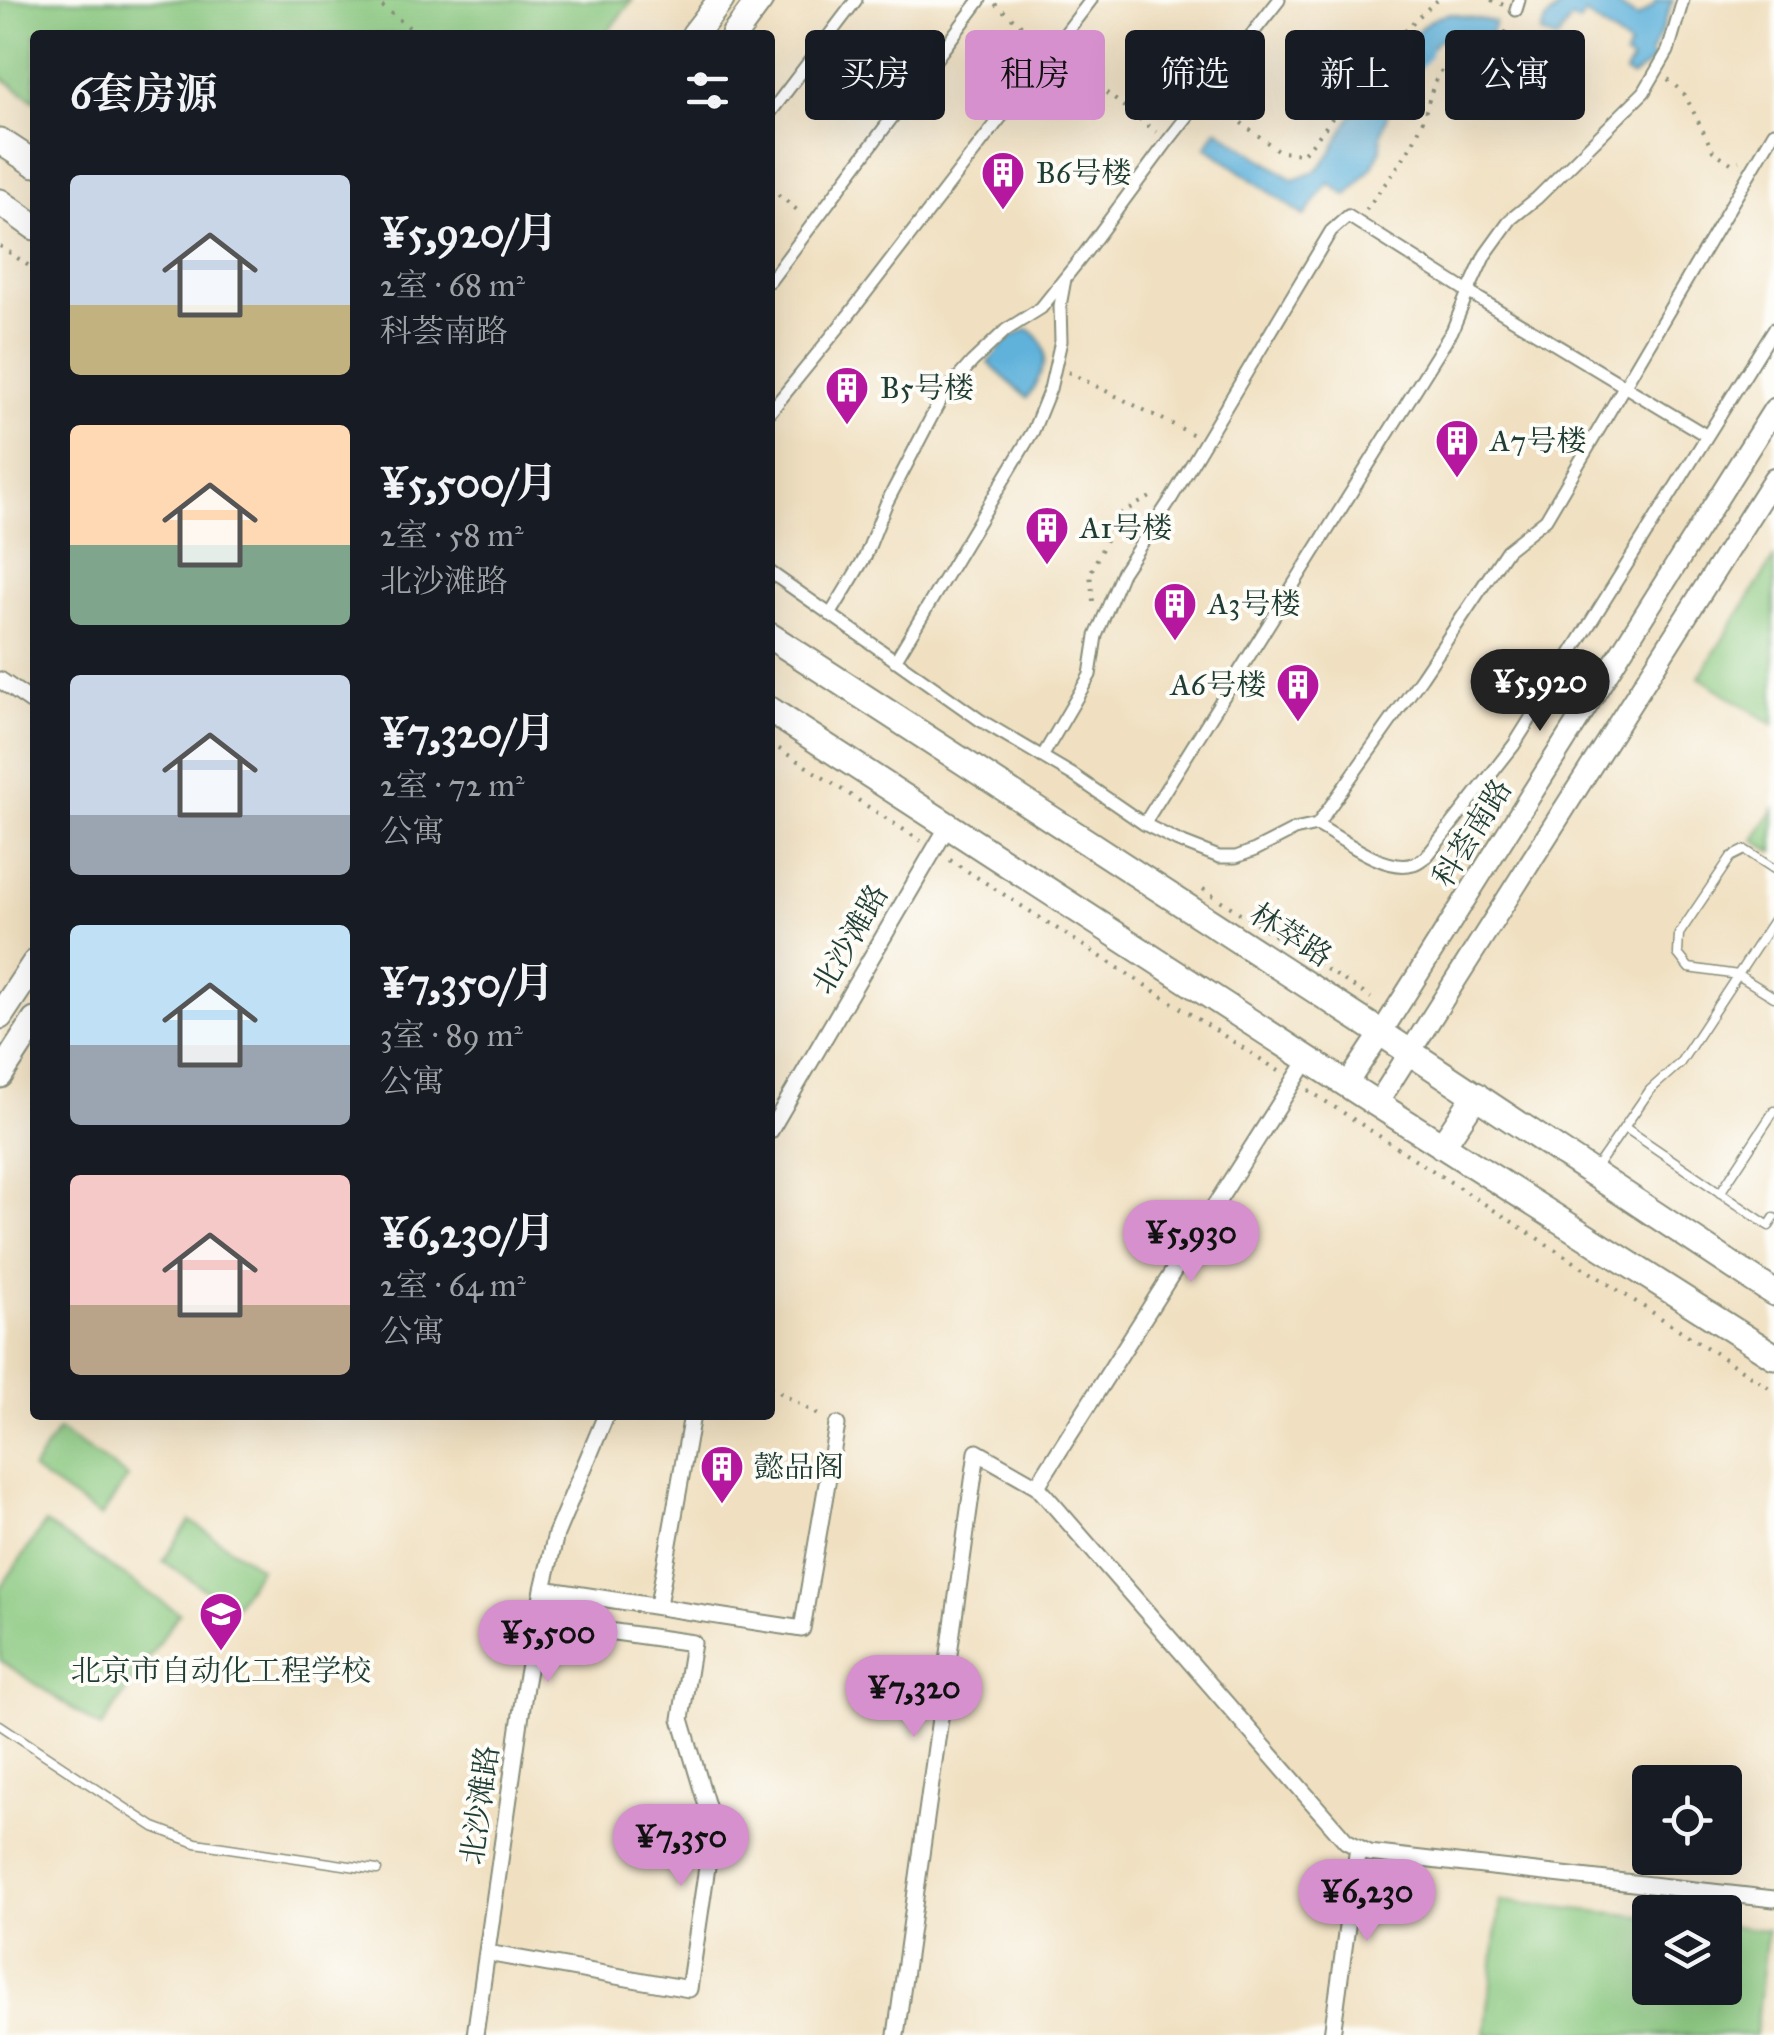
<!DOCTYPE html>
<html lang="zh">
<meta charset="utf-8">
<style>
:root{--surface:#171b24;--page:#242831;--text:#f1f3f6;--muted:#9ea1a6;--accent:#d690ce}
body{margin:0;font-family:"IM FELL Great Primer","Noto Serif SC",serif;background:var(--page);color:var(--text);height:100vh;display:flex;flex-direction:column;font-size:38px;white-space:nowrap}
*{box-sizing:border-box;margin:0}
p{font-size:32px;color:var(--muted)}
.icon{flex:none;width:55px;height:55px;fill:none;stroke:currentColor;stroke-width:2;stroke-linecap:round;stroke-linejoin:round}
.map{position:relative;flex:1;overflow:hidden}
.drawer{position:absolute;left:30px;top:30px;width:745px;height:1390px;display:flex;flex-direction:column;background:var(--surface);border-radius:10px;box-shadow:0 10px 40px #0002}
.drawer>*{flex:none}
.hud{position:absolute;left:805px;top:30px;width:818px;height:90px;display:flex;gap:20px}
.fabs{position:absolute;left:1632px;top:1765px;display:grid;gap:20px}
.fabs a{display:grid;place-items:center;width:110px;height:110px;border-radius:10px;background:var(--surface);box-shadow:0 10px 40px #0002;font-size:50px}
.price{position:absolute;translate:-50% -85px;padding:0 22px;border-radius:35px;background:var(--accent);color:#111;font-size:32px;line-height:65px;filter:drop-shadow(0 2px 5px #0008)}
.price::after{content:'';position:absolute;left:50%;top:60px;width:30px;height:22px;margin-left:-15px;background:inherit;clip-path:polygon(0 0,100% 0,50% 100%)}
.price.on{background:#222;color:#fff}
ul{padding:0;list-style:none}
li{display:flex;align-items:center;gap:30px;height:250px;padding:0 40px}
li span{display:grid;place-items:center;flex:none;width:280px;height:200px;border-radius:10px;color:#555}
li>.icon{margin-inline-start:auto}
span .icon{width:120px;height:120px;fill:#fffc;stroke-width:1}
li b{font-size:42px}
h2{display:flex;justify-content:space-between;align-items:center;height:120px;padding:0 40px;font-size:42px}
.chip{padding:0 35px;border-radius:10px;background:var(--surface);box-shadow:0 10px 40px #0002;font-size:35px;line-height:90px}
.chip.on{background:var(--accent);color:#111}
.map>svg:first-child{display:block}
.green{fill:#89c87f;stroke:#54825a;stroke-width:2.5}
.water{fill:#60b2db;stroke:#407888;stroke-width:2.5}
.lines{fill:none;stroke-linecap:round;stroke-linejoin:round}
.river{stroke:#60b2db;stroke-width:35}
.service-casing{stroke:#888e7a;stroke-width:11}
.pedestrian-casing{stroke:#888e7a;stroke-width:15}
.minor-casing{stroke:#888e7a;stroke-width:19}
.tertiary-casing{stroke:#888e7a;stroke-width:24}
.primary-casing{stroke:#888e7a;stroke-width:29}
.path{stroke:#888e7a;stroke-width:4;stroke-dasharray:2.5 8;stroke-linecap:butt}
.service{stroke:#fff;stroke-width:8}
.pedestrian{stroke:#fff;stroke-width:11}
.minor{stroke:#fff;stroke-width:15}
.tertiary{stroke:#fff;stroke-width:20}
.primary{stroke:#fff;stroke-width:25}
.labels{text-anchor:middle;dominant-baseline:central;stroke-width:8;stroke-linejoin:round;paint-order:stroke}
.poi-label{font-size:30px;fill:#1f3d34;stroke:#fdfcf7;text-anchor:start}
.street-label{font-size:30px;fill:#1f3d34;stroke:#fdfcf7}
</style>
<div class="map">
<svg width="1774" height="2035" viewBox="0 0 1774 2035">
<rect width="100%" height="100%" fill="#fdfcf7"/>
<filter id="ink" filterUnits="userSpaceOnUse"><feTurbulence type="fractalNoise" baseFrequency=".01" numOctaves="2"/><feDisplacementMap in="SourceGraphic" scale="20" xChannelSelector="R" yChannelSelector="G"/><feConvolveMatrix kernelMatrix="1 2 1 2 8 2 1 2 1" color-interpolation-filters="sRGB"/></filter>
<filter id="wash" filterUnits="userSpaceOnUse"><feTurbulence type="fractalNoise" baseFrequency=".0048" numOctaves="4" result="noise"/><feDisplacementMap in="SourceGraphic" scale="40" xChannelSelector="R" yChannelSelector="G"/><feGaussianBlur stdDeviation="2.25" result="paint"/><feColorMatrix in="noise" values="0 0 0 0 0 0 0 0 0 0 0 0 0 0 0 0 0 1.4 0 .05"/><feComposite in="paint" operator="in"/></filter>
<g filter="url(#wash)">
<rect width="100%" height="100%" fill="#f0e0c1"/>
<!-- green -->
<path class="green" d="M0,0H632L605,35H35V101L0,76Z
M1774,558V725L1699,677Z
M1774,809V852L1754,840Z
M58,1430L128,1477L101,1517L32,1470Z
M190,1521L260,1568L233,1608L163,1561Z
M45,1523L179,1613L101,1728L0,1660V1589Z
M1500,1901L1650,1917V1988H1725V1925L1767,1930L1756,2035H1485Z"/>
<!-- water -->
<path class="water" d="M1568,0H1610L1637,18L1653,6L1656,0H1672L1662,30L1650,54L1654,60L1632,77L1625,73L1632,61L1625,57L1630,47L1585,14L1579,23L1571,19L1557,40L1541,33L1545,21Z
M1451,14L1495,22L1489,41L1439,39L1429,50L1420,54L1414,49L1411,40C1421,25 1433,15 1451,14Z
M1370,96L1390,106L1381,134V149L1372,167L1347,196L1329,183L1304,216L1206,147L1217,129L1293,180C1300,177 1310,175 1316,170C1340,151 1343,114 1370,96Z
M1028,329C1058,348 1041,375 1027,398L988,363L1008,339Z"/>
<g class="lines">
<!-- river -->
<path class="river" d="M1370,96L1414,49"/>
</g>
</g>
<g filter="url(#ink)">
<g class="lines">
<defs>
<path id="service" d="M1774,869L1745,850L1731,857L1679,934L1678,954L1689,968L1738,975L1774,997
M1624,1127L1769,1226L1774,1218
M1595,1169L1650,1090L1680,1063L1774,920
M1720,1193L1774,1111
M0,1725L154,1827L196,1843L377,1870"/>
<path id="pedestrian" d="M1516,10L1519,0
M770,113L856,0
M770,281L980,0
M770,412L848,316L1091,0
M770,572L980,720L1073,775L1144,824L1178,841L1219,857H1236L1255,850L1294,830L1317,825C1341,838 1385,873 1413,864C1418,863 1422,859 1427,856L1514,745L1774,329
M830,615L865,557L886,504L943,395L972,362L1006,330L1041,308L1085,253L1167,142L1279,0
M895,661L1033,431L1050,389L1061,341L1060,306L1065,279
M1042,757L1090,675L1096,636L1122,573L1171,499L1331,231L1348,216L1468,292L1707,436
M1144,824L1452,331L1468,292L1485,255L1511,219L1537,198L1644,92L1668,51L1683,0
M1317,825L1422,677L1507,550L1546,519L1774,132"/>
<path id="minor" d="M0,680L35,704
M770,1131L948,826
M1037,1486L1308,1059
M543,1589L802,1629L837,1425
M658,1605L692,1415
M487,1953L689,1989L713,1826L681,1719L693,1643L537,1621
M475,2035L525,1686L543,1589L556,1534L606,1415
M896,2035L977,1452L1037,1486L1346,1841L1369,1853L1774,1899
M1332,2035L1358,1847"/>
<path id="tertiary" d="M1347,1084L1381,1033L1774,409
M1377,1104L1774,478"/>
<path id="primary" d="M694,35L721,0
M734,35L760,0
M0,141L35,164
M0,202L35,227
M770,636L1381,1033L1774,1293
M770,710L1377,1104L1774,1356
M0,1016L35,963
M0,1075L35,1021
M1442,1146L1476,1095"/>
</defs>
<!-- service casing -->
<use href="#service" class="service-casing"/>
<!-- pedestrian casing -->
<use href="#pedestrian" class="pedestrian-casing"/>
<!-- minor casing -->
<use href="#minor" class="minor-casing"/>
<!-- tertiary casing -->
<use href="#tertiary" class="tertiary-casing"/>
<!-- primary casing -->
<use href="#primary" class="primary-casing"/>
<!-- path -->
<path class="path" d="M374,0L419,35
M1491,0L1504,5
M995,4L1042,42
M1065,60L1156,132
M1668,79L1685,95L1713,151L1731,163L1739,161
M1216,104L1280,152L1302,154C1322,136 1334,113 1352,92C1378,61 1406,25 1438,0
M770,188L802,214
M1366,210C1385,182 1409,156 1421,125C1428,109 1432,77 1444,69C1459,58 1478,56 1496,55L1509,25
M0,246L35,270
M1068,372L1194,435
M1093,601L1090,574L1112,527L1121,513L1156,494
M770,743L921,841
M950,860L1279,1071
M1203,889L1371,998
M1308,1090L1774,1391
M770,1387L822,1417"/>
<!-- service -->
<use href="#service" class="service"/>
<!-- pedestrian -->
<use href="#pedestrian" class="pedestrian"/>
<!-- minor -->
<use href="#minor" class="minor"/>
<!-- tertiary -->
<use href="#tertiary" class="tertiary"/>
<!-- primary -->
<use href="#primary" class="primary"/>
</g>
</g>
<!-- icons -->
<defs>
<symbol id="building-pin" viewBox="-11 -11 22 30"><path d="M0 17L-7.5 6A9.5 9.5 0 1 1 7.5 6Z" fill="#b5179e" stroke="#fdfcf7"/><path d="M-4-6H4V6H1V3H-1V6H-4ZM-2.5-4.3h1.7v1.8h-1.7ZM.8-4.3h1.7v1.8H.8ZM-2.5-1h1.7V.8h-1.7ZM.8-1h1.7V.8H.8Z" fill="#fff"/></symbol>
<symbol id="school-pin" viewBox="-11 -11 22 30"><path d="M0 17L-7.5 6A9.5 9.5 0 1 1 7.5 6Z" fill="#b5179e" stroke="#fdfcf7"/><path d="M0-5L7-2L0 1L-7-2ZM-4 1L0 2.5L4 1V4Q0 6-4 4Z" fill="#fff"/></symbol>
</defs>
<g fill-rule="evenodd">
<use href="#building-pin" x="978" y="148" width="50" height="68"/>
<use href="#building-pin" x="822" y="363" width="50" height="68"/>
<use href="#building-pin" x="1432" y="416" width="50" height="68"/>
<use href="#building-pin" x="1022" y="503" width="50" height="68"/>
<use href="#building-pin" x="1150" y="579" width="50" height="68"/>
<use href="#building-pin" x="1273" y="660" width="50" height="68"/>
<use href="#building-pin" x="697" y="1442" width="50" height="68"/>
<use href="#school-pin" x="196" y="1589" width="50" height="68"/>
</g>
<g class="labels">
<!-- poi labels -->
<g class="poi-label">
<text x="1036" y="173">B6号楼</text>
<text x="880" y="388">B5号楼</text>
<text x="1490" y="441">A7号楼</text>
<text x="1080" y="528">A1号楼</text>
<text x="1208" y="604">A3号楼</text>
<text x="1266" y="685" text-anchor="end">A6号楼</text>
<text x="754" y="1467">懿品阁</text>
<text x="221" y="1671" text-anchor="middle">北京市自动化工程学校</text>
</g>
<!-- street labels -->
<g class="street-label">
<text transform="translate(1472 833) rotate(-58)">科荟南路</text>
<text transform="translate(1291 935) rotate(33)">林萃路</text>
<text transform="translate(850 939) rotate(-60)">北沙滩路</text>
<text transform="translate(480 1805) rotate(-82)">北沙滩路</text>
</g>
</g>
</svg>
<div class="fabs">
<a><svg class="icon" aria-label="locate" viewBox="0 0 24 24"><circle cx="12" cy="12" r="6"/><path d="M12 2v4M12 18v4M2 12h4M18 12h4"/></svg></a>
<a><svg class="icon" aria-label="layers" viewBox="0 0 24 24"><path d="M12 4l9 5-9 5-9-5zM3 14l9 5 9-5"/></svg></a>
</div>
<b class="price on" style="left:1540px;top:734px">¥5,920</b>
<b class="price" style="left:1191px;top:1285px">¥5,930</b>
<b class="price" style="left:548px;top:1685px">¥5,500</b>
<b class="price" style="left:914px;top:1740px">¥7,320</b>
<b class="price" style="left:681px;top:1889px">¥7,350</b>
<b class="price" style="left:1367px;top:1944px">¥6,230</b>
<div class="hud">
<a class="chip">买房</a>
<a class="chip on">租房</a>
<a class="chip">筛选</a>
<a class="chip">新上</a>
<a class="chip">公寓</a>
</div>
<section class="drawer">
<h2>6套房源<svg class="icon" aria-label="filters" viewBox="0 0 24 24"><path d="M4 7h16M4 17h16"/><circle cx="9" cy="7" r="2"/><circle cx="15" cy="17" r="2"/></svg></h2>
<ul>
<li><span style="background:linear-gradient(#c9d6e8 65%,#c2b280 0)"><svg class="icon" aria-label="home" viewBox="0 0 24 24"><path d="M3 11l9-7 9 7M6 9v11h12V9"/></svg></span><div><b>¥5,920/月</b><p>2室 · 68 m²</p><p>科荟南路</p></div></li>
<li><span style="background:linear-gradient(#ffd9b3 60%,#7fa58c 0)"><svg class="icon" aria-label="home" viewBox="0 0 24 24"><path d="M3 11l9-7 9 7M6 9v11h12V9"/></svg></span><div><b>¥5,500/月</b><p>2室 · 58 m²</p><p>北沙滩路</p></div></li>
<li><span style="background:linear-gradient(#c9d6e8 70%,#9aa5b1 0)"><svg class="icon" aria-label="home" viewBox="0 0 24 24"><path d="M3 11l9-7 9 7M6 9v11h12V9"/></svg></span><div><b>¥7,320/月</b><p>2室 · 72 m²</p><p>公寓</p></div></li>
<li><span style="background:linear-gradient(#bfe0f5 60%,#9aa5b1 0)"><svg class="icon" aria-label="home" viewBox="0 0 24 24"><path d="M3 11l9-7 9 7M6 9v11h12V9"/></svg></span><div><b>¥7,350/月</b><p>3室 · 89 m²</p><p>公寓</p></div></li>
<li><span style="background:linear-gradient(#f6c9c9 65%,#b9a48a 0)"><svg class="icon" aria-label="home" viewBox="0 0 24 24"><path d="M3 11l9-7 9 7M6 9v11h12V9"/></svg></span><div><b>¥6,230/月</b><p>2室 · 64 m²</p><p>公寓</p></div></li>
</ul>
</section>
</div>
